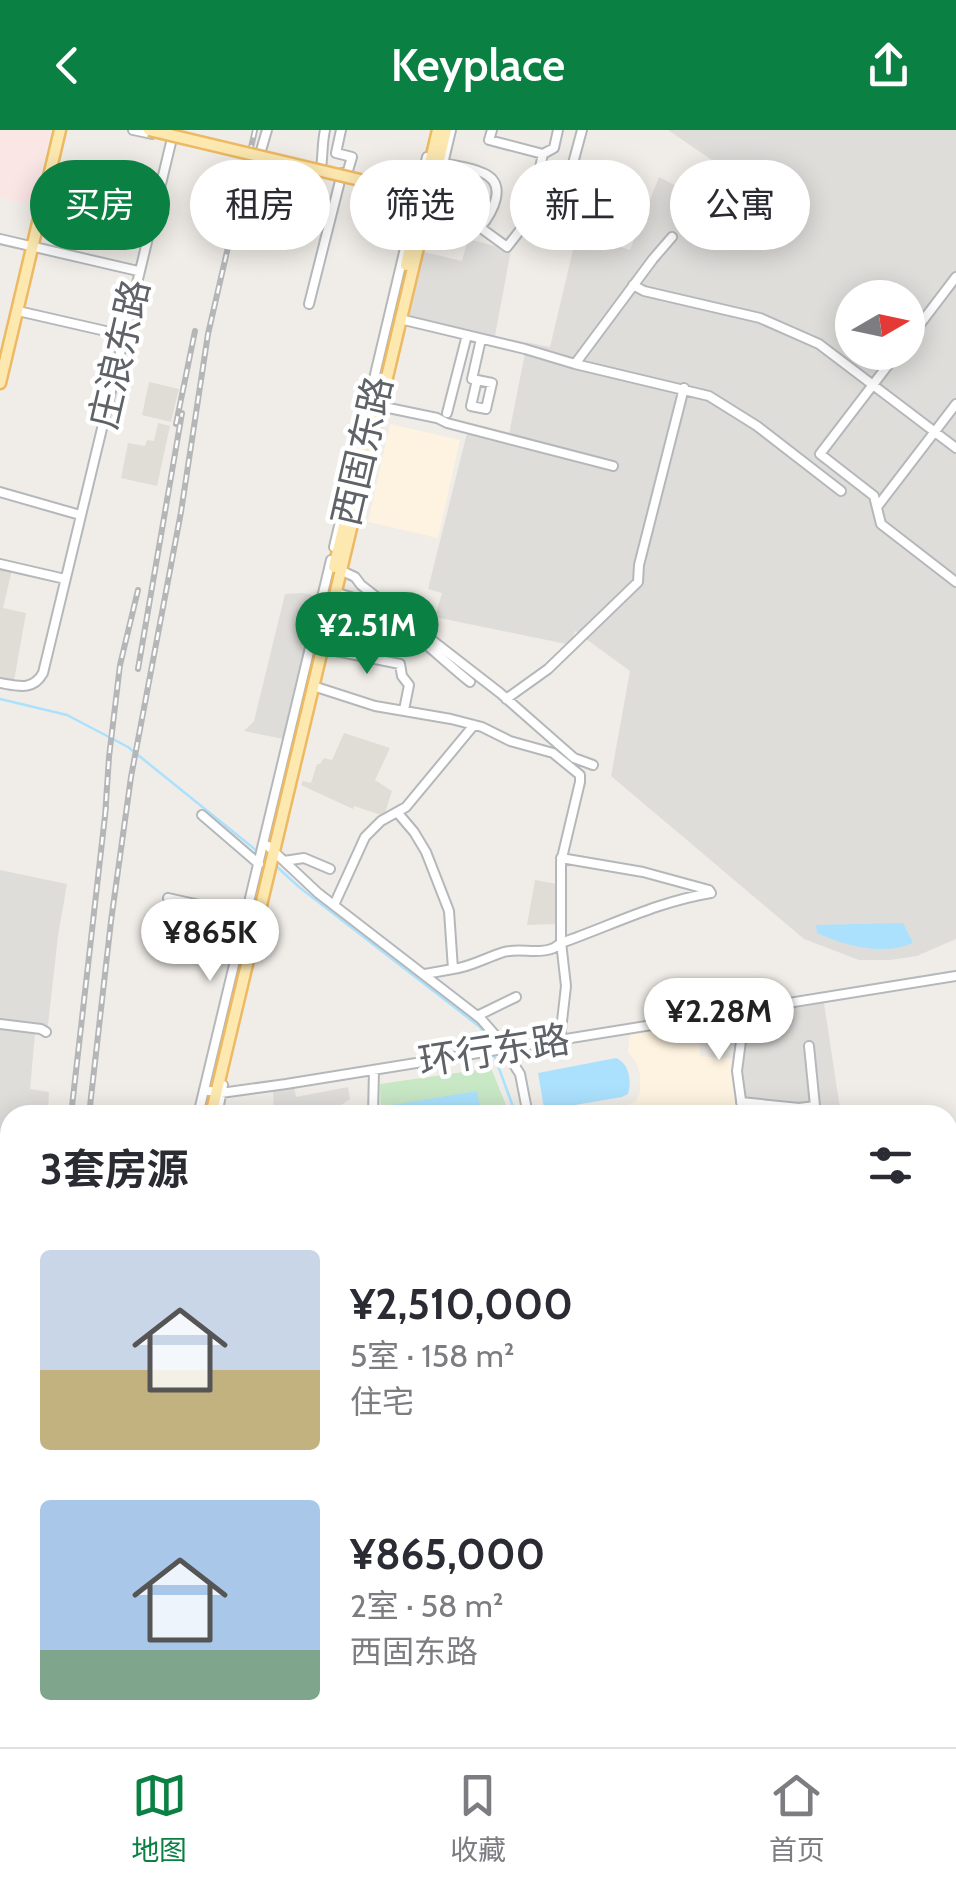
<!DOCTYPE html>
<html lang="zh">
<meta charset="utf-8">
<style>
:root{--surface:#fff;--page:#f2f2f3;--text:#2b2b33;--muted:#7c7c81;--line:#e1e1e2;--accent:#0b8043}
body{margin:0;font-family:Cabin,"Noto Sans SC",sans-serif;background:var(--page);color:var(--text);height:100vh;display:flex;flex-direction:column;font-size:38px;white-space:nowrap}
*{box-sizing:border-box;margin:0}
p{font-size:32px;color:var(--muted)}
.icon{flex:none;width:55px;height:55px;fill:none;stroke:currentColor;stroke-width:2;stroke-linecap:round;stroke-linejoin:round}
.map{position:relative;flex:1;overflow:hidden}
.panel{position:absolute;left:0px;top:975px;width:958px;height:642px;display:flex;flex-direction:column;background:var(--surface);border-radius:30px 30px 0 0;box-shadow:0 5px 25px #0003}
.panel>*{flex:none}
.banner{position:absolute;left:30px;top:30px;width:898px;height:90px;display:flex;gap:20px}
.needle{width:65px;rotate:81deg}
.fabs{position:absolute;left:835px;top:150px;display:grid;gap:20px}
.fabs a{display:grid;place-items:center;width:90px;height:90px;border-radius:50%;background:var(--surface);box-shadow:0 5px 25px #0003;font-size:50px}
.price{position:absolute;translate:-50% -85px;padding:0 22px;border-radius:35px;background:#fff;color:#222;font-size:32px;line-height:65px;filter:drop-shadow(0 2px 5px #0008)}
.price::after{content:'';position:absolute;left:50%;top:60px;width:30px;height:22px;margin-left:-15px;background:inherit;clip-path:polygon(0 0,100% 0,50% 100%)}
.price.active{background:var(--accent);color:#fff}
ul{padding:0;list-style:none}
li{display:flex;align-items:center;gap:30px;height:250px;padding:0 40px}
li span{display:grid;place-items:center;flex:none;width:280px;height:200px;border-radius:10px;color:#555}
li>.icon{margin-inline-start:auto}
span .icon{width:120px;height:120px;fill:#fffc;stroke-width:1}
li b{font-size:42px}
h2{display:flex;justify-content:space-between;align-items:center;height:120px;padding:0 40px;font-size:42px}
.tag{padding:0 35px;border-radius:45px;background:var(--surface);box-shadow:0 5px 25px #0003;font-size:35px;line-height:90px}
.tag.active{background:var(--accent);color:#fff}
header{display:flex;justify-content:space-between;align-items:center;height:130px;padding:0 40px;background:var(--accent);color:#fff;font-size:45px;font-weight:600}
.tabs{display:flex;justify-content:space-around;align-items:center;height:140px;border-top:2px solid var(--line);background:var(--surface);font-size:28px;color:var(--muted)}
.tabs a{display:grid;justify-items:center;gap:5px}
.tabs .active{color:var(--accent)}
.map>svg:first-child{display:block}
.commercial{fill:#fdf3e0}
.industrial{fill:#dfddda;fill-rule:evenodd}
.education{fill:#e0dcd6}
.medical{fill:#fbe6e6}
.green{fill:#c8e7c5}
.water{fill:#abe1fd}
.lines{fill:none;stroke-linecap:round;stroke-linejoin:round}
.stream{stroke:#abe1fd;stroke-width:2.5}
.minor-casing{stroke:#b5b8bb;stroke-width:12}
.major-casing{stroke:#eeb963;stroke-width:15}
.highway-casing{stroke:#f19007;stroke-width:18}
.minor{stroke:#fff;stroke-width:8}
.major{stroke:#fde9b0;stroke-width:10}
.highway{stroke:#fad695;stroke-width:12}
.rail-casing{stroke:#b5b6b7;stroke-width:6}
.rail{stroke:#fff;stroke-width:2.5;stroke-dasharray:8;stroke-linecap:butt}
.major-bridge-casing{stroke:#eeb963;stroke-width:15;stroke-linecap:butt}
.major-bridge{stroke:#fde9b0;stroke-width:10}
.labels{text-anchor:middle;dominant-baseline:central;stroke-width:9;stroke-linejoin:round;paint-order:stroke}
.street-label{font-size:38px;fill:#5f6367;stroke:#fff}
</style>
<header><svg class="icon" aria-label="back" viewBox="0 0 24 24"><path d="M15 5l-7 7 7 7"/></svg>Keyplace<svg class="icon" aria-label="share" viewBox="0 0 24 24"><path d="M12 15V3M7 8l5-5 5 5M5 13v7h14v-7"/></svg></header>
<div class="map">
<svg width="956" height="1617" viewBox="0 0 956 1617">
<rect width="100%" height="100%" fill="#f0ede8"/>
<!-- commercial -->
<path class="commercial" d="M390,294L460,310L438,408L368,392Z
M703,889L699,905L700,926L735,929L733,948L739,985H582L622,979L636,971L640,963V944L636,932L628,922L630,902Z"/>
<!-- industrial -->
<path class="industrial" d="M668,0H956V809L917,826L890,830H859L804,809L611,646L630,541L575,501L571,515L435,487L442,463L428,459L467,303L577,330L508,309L526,218L407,187L424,122L462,131L468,109L511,120L495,206L550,217L577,103L630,120L659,47L703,70L725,39ZM852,168H908V222H852Z
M302,463L322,467L283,609L244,601L254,591L285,464Z
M0,740L67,754L58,806L47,904H35L30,959L49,962L48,985H10V1121L0,1122Z
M824,873L841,985H745L740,942L748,885Z
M294,956L296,967L348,957L350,969L326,985H274L273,959Z
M956,1189V1382L950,1397L948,1396V1195Z
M0,1263L10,1264V1331L0,1356Z"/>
<!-- education -->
<path class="education" d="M149,252L179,259L171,292L142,285Z
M158,293L170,296L157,356L121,348L128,313L145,316L147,310L154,311Z
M0,437L12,440L3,478L26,483L14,551L0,549Z
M344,603L390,618L375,650L392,661L384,686L354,676L353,679L301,655L303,651L311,653L317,634H320L324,628L332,630Z
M535,750L558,754L559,794L527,795Z"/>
<!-- medical -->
<path class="medical" d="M0,0H51L33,75L0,67Z"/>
<!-- green -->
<path class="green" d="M491,938L510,985H381L380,954Z"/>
<!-- water -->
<path class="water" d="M903,793L913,813C882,826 846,816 817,803L816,795Z
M616,928C629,933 632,951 628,964L622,967L546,980L544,978L538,943Z
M477,961L480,979L443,985H394L392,975Z
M956,1505V1617H891L896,1608H948V1525Z"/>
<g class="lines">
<!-- stream -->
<path class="stream" d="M0,569L67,585L128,617L257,721
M275,735L299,757L480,897L488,908L516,985
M0,1249L10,1251
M0,1509L10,1493"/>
<defs>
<path id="minor" d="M133,0L152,4
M341,0L336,23L352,27L347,44
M492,0L489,10L543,24L554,18L558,0
M260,24L267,0
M443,33C456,36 471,37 483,43C509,54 492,83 480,98
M572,37L582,0
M321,38C323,25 322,13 325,0
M368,48L390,47L422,55
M366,55L381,65L423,75
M437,59L451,0
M417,66L427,27
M429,67L441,69L507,117L528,90L543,24
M0,109L138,141
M633,155L644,161L760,188L819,214L956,318
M309,174L342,43
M18,181L123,205
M400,189L525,219L575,234L709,266L757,296L841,361
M908,210L956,147
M898,222L820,324L874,366L881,394L956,452
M575,234L653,129L672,107
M477,250L471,276L486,279L492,253L472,249L481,209
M379,276L437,288L447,293L613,336
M447,283L467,205
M0,362L80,385
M877,377L956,274
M334,417L406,114
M0,434L65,449
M340,440L355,447L361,455L500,563L574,628L593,635
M335,463C387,472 430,520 470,552
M326,519L400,534L402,546L409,555L404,580
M0,553C18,556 33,561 43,543L174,0
M313,556L375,576L451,589L482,597L510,611L553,623L580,645V652L561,732V812L566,856L560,909
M506,569L548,539L638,452L639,435L684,258
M397,682L414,702L426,722L449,781L453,839C471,837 487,827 504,822C519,818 538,824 551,819C556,818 559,813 564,812C612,795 660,771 711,763L709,760L643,742L561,728
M202,685L259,734
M268,716L318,763L481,889L495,905L520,944L528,985
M284,731L304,728L330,739
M168,768L258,788
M334,775L365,707L381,691L406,677L474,595
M425,844L453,839
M477,886L516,867
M0,894L41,899L46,902
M204,960L221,963L286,954L956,846
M741,972L799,978L815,976L809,916
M198,985L331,430
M217,985L223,955
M373,985L374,940
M743,985L737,941L745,881
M948,1005L956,1003
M948,1056H956
M948,1235L956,1240
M948,1295L956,1268
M948,1339L956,1344
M948,1411L956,1388
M414,1608L422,1617
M591,1608L601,1617
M857,1608L870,1617
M132,1617L137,1608
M353,1617L354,1608
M476,1617L488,1608
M680,1617L689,1608"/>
<path id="major" d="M398,59L426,66
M406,135L438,0
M0,253L60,0
M334,437L364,312
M211,985L446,0
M0,1234L10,1229
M0,1260L10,1262
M0,1311L10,1303
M0,1415L10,1397
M0,1431L10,1413
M402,1608L410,1617
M303,1617L311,1608"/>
<path id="highway" d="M948,1448L956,1423
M861,1617L868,1608"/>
</defs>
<!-- minor casing -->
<use href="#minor" class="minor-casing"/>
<!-- major casing -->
<use href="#major" class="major-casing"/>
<!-- highway casing -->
<use href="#highway" class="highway-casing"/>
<!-- minor -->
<use href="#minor" class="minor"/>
<!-- major -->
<use href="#major" class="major"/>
<!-- highway -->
<use href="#highway" class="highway"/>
<defs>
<path id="rail" d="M176,294L195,201
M138,539L182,283
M105,687L109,627L120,535L138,460
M71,985L106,677
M89,985L111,791L131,647L181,382L208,204L255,0
M0,1361L10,1335
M0,1386L10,1369"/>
</defs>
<!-- rail casing -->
<use href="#rail" class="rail-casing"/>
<!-- rail -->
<use href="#rail" class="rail"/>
<defs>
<path id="major-bridge" d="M149,0L398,59"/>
</defs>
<!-- major-bridge casing -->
<use href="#major-bridge" class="major-bridge-casing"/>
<!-- major-bridge -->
<use href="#major-bridge" class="major-bridge"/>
</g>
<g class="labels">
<!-- street labels -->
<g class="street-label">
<text transform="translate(119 224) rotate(-77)">庄浪东路</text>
<text transform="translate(362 321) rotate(-77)">西固东路</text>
<text transform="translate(494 920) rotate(-9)">环行东路</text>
</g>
</g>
</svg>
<div class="fabs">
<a><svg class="needle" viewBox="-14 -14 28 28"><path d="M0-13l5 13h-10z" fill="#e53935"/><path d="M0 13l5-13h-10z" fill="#7c7c81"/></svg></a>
</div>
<b class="price active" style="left:367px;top:547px">¥2.51M</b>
<b class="price" style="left:210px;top:854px">¥865K</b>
<b class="price" style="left:719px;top:933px">¥2.28M</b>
<div class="banner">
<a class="tag active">买房</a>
<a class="tag">租房</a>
<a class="tag">筛选</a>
<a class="tag">新上</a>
<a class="tag">公寓</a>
</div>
<section class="panel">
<h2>3套房源<svg class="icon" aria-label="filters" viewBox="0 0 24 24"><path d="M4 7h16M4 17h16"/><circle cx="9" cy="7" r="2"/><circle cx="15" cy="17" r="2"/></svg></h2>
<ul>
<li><span style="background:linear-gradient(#c9d6e8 60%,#c2b280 0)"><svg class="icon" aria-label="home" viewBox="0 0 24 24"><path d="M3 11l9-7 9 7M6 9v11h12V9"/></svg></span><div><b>¥2,510,000</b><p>5室 · 158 m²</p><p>住宅</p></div></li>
<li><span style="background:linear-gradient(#a9c7e8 75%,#7fa58c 0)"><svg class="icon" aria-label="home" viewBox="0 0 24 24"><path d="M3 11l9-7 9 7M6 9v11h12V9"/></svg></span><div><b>¥865,000</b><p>2室 · 58 m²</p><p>西固东路</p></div></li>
</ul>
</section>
</div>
<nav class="tabs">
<a class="active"><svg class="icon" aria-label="map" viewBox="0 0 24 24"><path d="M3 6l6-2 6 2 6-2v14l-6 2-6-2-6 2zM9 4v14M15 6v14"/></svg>地图</a>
<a><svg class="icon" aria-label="saved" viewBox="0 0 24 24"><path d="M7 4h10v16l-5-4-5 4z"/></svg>收藏</a>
<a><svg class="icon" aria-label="home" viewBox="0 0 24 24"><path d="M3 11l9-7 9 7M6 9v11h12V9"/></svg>首页</a>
</nav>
